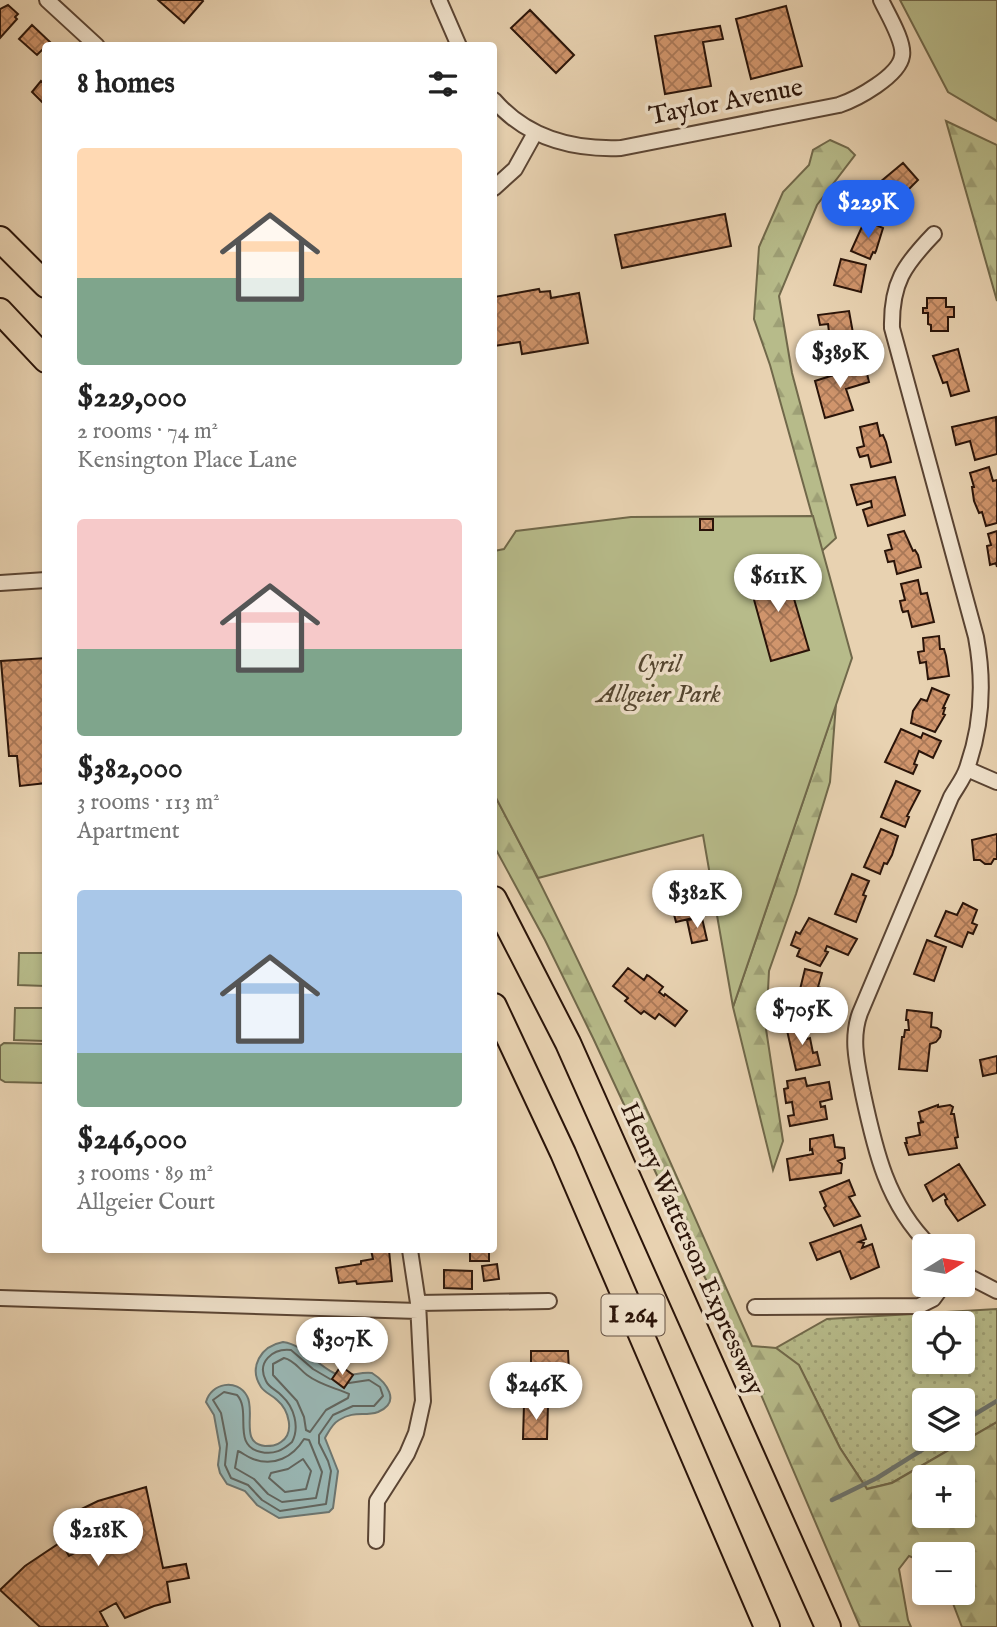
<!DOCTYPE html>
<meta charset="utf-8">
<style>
:root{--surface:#fff;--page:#f6f6f6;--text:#222;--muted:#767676;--accent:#2563eb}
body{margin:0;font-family:"IM FELL English",serif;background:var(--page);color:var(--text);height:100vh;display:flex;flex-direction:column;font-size:26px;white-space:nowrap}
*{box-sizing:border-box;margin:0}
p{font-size:23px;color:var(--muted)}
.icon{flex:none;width:38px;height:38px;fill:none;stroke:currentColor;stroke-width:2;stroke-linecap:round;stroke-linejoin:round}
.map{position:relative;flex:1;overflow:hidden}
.panel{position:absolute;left:42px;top:42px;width:455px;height:1211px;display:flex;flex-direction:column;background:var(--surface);border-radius:7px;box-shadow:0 4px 10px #0003}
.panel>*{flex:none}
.needle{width:46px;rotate:79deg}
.controls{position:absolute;left:912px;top:1234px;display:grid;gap:14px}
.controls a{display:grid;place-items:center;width:63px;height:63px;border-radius:7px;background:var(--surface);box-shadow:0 4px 10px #0003;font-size:35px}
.price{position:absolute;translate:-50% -60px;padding:0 16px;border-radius:24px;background:#fff;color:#222;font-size:23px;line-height:46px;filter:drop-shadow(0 2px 4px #0008)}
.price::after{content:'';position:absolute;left:50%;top:42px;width:21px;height:16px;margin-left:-10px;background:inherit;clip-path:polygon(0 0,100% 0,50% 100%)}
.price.current{background:var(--accent);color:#fff}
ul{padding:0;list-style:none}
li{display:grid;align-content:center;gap:14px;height:371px;padding:0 35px}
li span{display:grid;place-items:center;height:217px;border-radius:7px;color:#555}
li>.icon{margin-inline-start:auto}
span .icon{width:126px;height:126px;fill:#fffc;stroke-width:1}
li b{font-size:30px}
h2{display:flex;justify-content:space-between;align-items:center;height:84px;padding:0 35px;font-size:30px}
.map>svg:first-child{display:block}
.grass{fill:url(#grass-dots);stroke:#70684a;stroke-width:2;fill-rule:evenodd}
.forest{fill:url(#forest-firs);stroke:#70684a;stroke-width:2;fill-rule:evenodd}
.green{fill:#b7bb8a;stroke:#70684a;stroke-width:2}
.water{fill:#99b6b3;stroke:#6d756f;stroke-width:2}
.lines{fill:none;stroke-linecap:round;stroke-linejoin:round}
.shore{stroke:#62655e;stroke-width:2}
.stream{stroke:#6d756f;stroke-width:4.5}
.building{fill:url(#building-cross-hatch);stroke:#2a1409;stroke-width:2}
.minor-casing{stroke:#5a4433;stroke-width:18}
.motorway-casing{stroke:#2a1409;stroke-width:28}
.minor{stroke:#f0e2cc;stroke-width:14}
.motorway{stroke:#e8d2b1;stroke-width:24}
.labels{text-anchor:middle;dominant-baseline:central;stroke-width:7;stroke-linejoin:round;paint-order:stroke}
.shield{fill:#f0e2cc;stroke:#655244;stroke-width:2}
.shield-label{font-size:24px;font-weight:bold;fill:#2a1409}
.street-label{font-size:26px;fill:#2a1409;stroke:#f0e2cc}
.park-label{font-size:26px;font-style:italic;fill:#544630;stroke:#f0e2cc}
</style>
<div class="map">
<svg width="997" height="1627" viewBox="0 0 997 1627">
<defs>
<pattern id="grass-dots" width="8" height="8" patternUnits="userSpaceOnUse" patternTransform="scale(1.75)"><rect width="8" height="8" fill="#b7bb8a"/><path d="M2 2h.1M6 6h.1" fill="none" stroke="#9ea076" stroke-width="1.8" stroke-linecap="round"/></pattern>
<pattern id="forest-firs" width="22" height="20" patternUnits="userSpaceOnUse" patternTransform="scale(1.75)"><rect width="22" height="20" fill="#b7bb8a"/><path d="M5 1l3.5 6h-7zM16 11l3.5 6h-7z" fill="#9ea076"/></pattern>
<pattern id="building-cross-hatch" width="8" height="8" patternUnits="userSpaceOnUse" patternTransform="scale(1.75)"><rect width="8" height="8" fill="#d0956c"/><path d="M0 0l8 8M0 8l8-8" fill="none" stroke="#a97857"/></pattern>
</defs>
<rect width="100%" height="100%" fill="#e8d2b1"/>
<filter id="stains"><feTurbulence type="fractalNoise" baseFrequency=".00286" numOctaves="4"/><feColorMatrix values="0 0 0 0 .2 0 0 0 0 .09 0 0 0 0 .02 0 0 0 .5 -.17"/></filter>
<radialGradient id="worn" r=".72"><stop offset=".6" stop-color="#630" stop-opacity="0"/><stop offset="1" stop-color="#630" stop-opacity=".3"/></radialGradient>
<!-- grass -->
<path class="grass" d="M997,1309V1422L891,1483L867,1489L840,1448L799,1366L776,1348L827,1319ZM924,1323H962V1362H924ZM924,1400H962V1438H924Z"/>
<!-- forest -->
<path class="forest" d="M946,121L997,145V301Z
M830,140L848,148L855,155L817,205L779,296L792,373L836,538L822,551L770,365L754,319L759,247L783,192L809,165L813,150Z
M836,704L830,782L796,894L769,971L766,1029L783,1141L773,1170L733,1007Z
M494,794C590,973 669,1161 752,1346L776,1348L799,1365L840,1448L867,1489L892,1483L997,1422V1627H962L949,1593L962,1592V1554H924V1562L909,1556L899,1569L908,1620L911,1627H860L736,1336L702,1272L593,1038L545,940L494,846ZM924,1477H962V1516H924Z"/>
<!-- green -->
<path class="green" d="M900,0H997V121L948,92Z
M813,516L852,658L733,1007L703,835L538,878L494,794V551L504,549L516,531L631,517Z
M19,953H45V986L18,985Z
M15,1008H45V1041L14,1040Z
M4,1043L45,1044V1083L5,1082L0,1079V1046Z"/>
<!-- water -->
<path class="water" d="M283,1342C304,1345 315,1364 334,1373C348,1379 359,1371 372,1373C386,1382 402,1402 378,1412C364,1417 355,1410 339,1420C332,1424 329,1431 325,1438L338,1471L333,1508L329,1512L279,1518L257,1505L245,1491L227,1484L220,1473L218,1465L220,1448L214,1415L206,1402C211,1383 237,1378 247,1396C256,1411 239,1444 265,1446C271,1446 276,1446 281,1442C295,1433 289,1410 277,1400C272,1395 265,1393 261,1387C248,1367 261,1346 283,1342Z"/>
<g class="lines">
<!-- shore -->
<path class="shore" d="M284,1358C294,1360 299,1369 307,1375C320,1385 336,1388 349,1394L348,1398L326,1410L310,1432L306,1430L304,1417L297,1401L273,1375V1364Z
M330,1379L313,1369L291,1350C273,1348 256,1362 266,1381C269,1388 277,1390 282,1396C294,1407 300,1427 292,1442C283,1450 274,1455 261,1452C231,1446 252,1411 237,1395L224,1392L213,1400L221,1413L227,1444L225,1465L231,1478L248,1485L262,1500L280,1511L326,1504L331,1471L328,1461L319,1443V1435L333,1415L353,1406H374L383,1396L380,1387L369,1380L349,1383
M304,1439L309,1440L322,1472L316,1498L282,1502L268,1494L254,1479L235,1468L238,1451C243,1453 247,1457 253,1459C274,1467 293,1457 304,1439Z
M303,1459L311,1471L306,1489L285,1492L269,1478L271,1473L288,1469Z"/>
<!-- stream -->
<path class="stream" d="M962,1422L997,1401
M832,1500L877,1478L941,1438"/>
</g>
<!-- building -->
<path class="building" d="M158,0H202L203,1L184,23Z
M8,5L18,14L15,17L17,19L0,38V9Z
M786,6L802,66L751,79L736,19Z
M530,10L574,55L556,73L511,28Z
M32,25L50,42L37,55L19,39Z
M720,26L723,39L703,42L711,86L665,94L655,36Z
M41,81L46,85V101L43,103L32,92Z
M903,163L918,180L894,204L892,202L888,206L873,190L874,187Z
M725,214L731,246L622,268L615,235Z
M865,220L883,228L876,251L875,253L873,252L870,259L851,251Z
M841,259L866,265L861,292L834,285Z
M539,289L540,292L550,291L551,298L579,293L588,343L522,354L520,342L494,346V297Z
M927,298H946V307H954V317H948V331H931V325L928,324V313H923V308H927Z
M849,311L853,333V340L848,341L850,356L833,359L831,343H824L823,333L829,332L828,324L820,325L818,315Z
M958,349L969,391L951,396L947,382L943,383L933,356Z
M865,365L869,382L846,389L853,410L825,418L815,381Z
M996,417L997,454L975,460L970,441L956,445L952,427Z
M877,423L880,436L883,435L886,442L891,462L871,467L868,455L860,457L859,455L857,448L864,446L860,427Z
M989,467L993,481L997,480V523L986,526L982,512L979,513L974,501L972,487H974L970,473Z
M895,477L905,515L868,526L863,510L872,507L871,501L857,505L851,485Z
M700,519H713V530H700Z
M904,531L913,551L915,550L918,555L921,567L897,574L894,561L888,562L885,551L892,549L888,535Z
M997,531V567L996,563L990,565L987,546L991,545L988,534Z
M785,568L809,650L771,661L748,578Z
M918,580L921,594L927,593L934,622L912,627L908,611L903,612L902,610L900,601L905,600L901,584Z
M939,636L940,649H944L946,656L949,676L928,679L926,662L920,663L918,652L924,651L923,638Z
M46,658V783L20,786L17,756H9L1,661Z
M932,688L949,695L943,708H945L943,714L945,715L935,732L911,723L913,711L921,699L927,701Z
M901,729L921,738L923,733L941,741L933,758L919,751L914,764L917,765L913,774L885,762Z
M896,781L920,791L907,816L909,817L905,827L881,817Z
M881,829L898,836L892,855L887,864L884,863L880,874L864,867Z
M997,834V859H994L991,864H985L980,860H974L972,840Z
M852,874L869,881L863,895L866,896L856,922L835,914Z
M705,895L710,914L676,922L671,903Z
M963,903L977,910L972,923L977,925L973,934L968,932L962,947L935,936L946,911L957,915Z
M702,918L707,940L692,943L687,920Z
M809,918L857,939L848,955L827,946L825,951L828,952L820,966L797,956L800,949L791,945L796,932L800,934Z
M927,940L946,947L934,981L914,974Z
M628,968L644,980L647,975L649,976L663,987L659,992L664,996L665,994L687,1011L675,1026L659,1014L655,1019L644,1011L641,1014L625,1001L628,998L613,986Z
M805,969L822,973L818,987L824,989L818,1015L795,1010Z
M907,1010L932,1013L931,1027L937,1028L941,1031L940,1037L936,1042L930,1044L927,1071L899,1069L902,1037H904L905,1030H909L908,1020H906Z
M804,1022L807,1039L810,1038L813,1053L817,1052L820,1065L796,1070L786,1026Z
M997,1056V1073L983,1076L980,1060Z
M805,1078L807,1086L829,1082L832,1099L820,1102L821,1107L825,1106L827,1119L790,1126L788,1116L794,1115L792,1102L786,1103L784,1089L788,1088L787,1081Z
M938,1105V1107L950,1105L953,1107L951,1114H954L958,1137L955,1138L957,1148L909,1155L905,1143H907L906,1138L920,1135L918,1123L924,1122L921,1121L919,1112Z
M833,1135L835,1147L844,1148L845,1158L838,1161L842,1164L841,1173L790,1180L787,1159L813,1154L812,1149L810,1150V1139Z
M959,1164L985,1205L958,1221L946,1204L945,1200L947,1199L944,1194L933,1201L925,1185Z
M849,1180L855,1195L849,1197L860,1216L834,1226L824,1208L826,1206L820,1192Z
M861,1225L866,1239L859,1242L864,1243L862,1248L872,1244L879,1267L851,1279L840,1251L817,1260L810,1243Z
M371,1250H389L392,1281L357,1284L356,1281L339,1283L336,1268L361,1264V1261L373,1259Z
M470,1250H489V1261H470Z
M497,1264L499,1279L484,1281L482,1266Z
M444,1270L472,1271V1289L444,1288Z
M531,1351H568L569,1372L531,1373Z
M341,1366L353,1375L344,1388L332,1379Z
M526,1374H564V1390H556V1396L540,1397V1393H527Z
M524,1404H548L547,1439H523Z
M146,1487L163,1568L186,1564L189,1578L167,1582L170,1602L154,1606L125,1618L116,1603L100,1612L108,1627H40L0,1590L25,1566L61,1542L69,1556L84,1548L67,1516L98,1501Z"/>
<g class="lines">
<defs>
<path id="minor" d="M47,0L97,46
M439,0L459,46
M494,100C527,138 572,150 621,148L839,105C857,99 899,76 902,56C905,42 887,13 881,0
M494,188L515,169L535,133
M0,583L46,580
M967,769L997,782
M930,1246C887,1204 875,1150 863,1094C858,1067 850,1040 860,1013L951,797C956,788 964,778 967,768C982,726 984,680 976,637L892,328C891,283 904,265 934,234
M962,1273L997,1291
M0,1298L418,1311
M418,1303L549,1301
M755,1307L919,1306L933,1299L944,1284
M376,1541L377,1501L407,1454L416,1433L423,1401L418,1303L410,1250"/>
<path id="motorway" d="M0,239L46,285
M0,311L46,360
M494,899L568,1043L828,1627
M494,1006L563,1153L767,1627"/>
</defs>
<!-- minor casing -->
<use href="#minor" class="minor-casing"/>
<!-- motorway casing -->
<use href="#motorway" class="motorway-casing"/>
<!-- minor -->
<use href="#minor" class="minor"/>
<!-- motorway -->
<use href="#motorway" class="motorway"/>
</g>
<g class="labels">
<!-- shield labels -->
<rect class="shield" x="601.5" y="1294.5" width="63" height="41" rx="5"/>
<g class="shield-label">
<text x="633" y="1315">I 264</text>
</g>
<!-- street labels -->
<g class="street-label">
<text transform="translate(726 102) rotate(-11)">Taylor Avenue</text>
<text transform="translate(692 1249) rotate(66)">Henry Watterson Expressway</text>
</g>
<!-- park labels -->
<g class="park-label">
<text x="659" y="664">Cyril<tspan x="659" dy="30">Allgeier Park</tspan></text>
</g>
</g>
<rect width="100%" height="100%" filter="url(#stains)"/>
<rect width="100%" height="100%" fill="url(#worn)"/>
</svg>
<div class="controls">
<a><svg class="needle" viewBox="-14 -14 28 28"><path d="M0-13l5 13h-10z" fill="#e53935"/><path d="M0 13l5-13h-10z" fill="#767676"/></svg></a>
<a><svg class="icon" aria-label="locate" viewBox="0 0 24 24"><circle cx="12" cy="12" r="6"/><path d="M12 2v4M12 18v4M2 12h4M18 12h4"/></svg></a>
<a><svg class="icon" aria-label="layers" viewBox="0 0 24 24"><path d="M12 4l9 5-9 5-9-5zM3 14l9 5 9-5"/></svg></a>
<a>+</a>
<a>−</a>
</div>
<b class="price current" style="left:868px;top:240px">$229K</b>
<b class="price" style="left:840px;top:390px">$389K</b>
<b class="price" style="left:778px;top:614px">$611K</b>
<b class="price" style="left:697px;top:930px">$382K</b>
<b class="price" style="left:802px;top:1047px">$705K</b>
<b class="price" style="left:342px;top:1377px">$307K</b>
<b class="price" style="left:536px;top:1422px">$246K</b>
<b class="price" style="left:98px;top:1568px">$218K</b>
<section class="panel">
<h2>8 homes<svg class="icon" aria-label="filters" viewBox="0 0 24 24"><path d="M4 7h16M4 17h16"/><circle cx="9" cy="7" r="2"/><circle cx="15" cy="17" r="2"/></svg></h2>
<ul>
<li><span style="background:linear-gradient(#ffd9b3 60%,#7fa58c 0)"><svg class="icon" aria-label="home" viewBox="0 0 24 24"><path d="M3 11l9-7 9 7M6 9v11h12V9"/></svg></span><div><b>$229,000</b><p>2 rooms · 74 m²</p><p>Kensington Place Lane</p></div></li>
<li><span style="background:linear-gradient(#f6c9c9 60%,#7fa58c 0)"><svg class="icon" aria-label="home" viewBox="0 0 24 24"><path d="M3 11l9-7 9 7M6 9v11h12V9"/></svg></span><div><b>$382,000</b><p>3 rooms · 113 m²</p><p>Apartment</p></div></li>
<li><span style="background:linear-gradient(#a9c7e8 75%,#7fa58c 0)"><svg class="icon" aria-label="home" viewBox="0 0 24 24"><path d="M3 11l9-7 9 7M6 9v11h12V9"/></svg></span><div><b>$246,000</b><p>3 rooms · 89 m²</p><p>Allgeier Court</p></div></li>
</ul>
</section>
</div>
